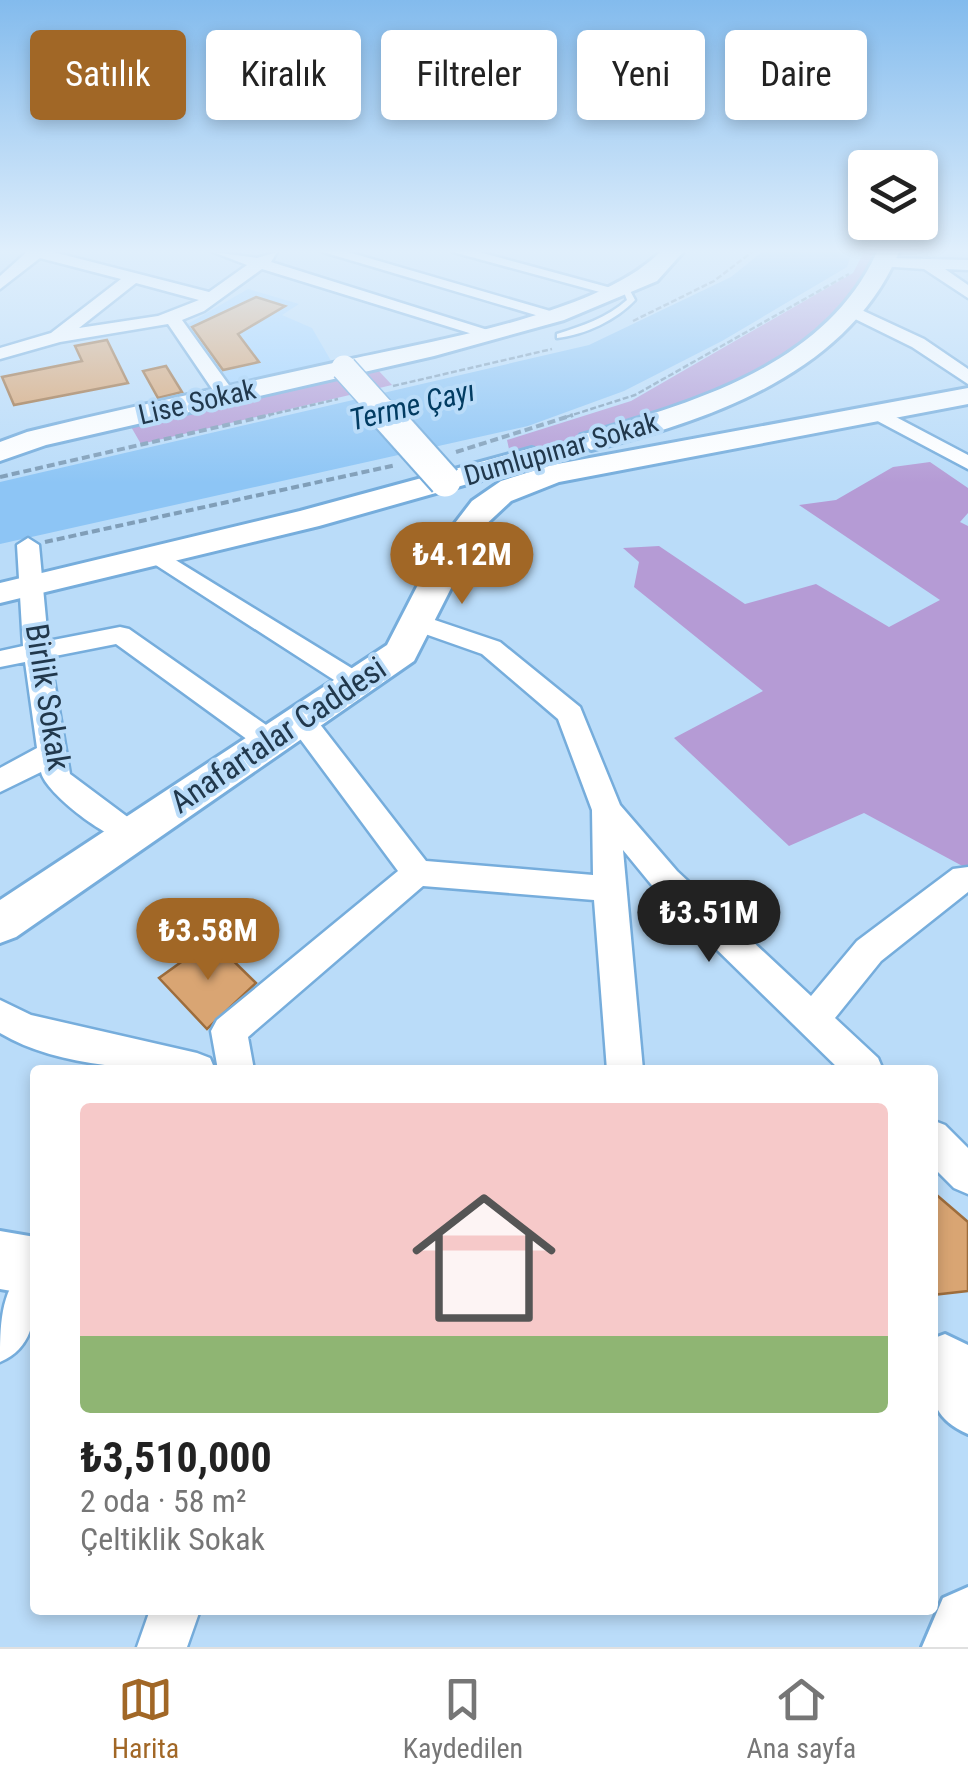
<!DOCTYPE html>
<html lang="tr">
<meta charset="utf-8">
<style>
:root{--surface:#fff;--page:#f2f2f2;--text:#222;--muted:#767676;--line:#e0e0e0;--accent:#a16726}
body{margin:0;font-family:"Roboto Condensed",sans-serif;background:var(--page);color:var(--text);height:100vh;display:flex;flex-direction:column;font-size:38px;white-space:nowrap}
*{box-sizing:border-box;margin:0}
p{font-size:32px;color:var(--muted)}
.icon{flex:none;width:55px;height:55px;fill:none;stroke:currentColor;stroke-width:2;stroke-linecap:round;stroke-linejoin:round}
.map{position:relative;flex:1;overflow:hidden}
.panel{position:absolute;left:30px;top:1065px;width:908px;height:550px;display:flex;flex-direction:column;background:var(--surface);border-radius:10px;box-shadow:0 5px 15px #0003}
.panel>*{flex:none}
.hud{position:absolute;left:30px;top:30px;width:910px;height:90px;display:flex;gap:20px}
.buttons{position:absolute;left:848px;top:150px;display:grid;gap:20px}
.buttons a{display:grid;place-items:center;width:90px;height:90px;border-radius:10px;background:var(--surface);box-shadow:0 5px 15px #0003;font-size:50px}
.price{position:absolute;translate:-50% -85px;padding:0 22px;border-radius:35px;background:var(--accent);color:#fff;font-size:32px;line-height:65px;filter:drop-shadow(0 2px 5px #0008)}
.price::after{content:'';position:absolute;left:50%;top:60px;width:30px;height:22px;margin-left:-15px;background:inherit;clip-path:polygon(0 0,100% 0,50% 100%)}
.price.active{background:#222;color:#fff}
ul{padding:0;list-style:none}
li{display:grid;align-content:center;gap:20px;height:530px;padding:0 50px}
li+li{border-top:2px solid var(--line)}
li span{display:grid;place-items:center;height:310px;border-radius:10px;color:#555}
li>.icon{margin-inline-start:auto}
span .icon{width:180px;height:180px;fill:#fffc;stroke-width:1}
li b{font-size:42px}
.tag{padding:0 35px;border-radius:10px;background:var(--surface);box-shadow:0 5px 15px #0003;font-size:35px;line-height:90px}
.tag.active{background:var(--accent);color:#fff}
.tab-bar{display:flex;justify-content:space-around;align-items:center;height:140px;border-top:2px solid var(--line);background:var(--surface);font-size:28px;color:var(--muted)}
.tab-bar a{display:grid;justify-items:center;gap:5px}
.tab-bar .active{color:var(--accent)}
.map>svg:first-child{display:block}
.built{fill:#a1d3ff}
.green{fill:#b59bd5}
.water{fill:#8dc5f5}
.building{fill:#d9a573;stroke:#9e6d3c;stroke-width:2.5}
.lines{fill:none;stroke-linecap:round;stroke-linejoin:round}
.lane-casing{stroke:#76addc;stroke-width:5}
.street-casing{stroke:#76addc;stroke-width:5}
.secondary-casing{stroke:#76addc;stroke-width:6}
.path-far1{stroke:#809eb8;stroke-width:2.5;stroke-dasharray:6 2.5;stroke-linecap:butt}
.path{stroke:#809eb8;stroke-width:4;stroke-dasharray:8 4;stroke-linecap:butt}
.lane{fill:#fff;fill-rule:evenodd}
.street{fill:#fff;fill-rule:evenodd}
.secondary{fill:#fff;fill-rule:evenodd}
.secondary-bridge-far1-casing{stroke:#76addc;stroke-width:28;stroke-linecap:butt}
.secondary-bridge-casing{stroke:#76addc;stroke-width:35;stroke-linecap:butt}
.secondary-bridge-far1{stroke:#fff;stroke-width:25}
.secondary-bridge{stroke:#fff;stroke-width:31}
.labels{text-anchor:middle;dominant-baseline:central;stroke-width:8;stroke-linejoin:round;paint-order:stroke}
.far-street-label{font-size:28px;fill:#21384c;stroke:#badcf9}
.far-water-label{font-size:30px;font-style:italic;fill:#023c62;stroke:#badcf9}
.street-label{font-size:32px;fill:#21384c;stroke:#badcf9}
</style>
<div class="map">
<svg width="968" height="1647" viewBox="0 0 968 1647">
<rect width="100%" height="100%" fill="#badcf9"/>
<!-- built -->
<path class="built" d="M248,289L299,304L282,315L312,328L334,366L232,385L186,325Z"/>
<!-- green -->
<path class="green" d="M864,252H877L866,285L816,341L705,400L513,467L507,440L631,401L853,273Z
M377,369L392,385L141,444L130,425Z
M930,462L968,488V513L960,522L968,526V869L864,813L789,846L674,738L763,691L634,587L639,562L623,548L659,546L745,604L816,584L889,627L940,600L799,505L836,500L893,467Z"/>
<!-- water -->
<path class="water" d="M762,252H852L847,267L722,341L624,391L528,426L0,544V482L589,345L731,277Z"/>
<!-- building -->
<path class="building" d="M256,297L285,306L238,334L259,362L223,370L192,327Z
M107,340L128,383L14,405L2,377L82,361L75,346Z
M166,366L182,392L158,398L143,371Z
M212,940L256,983L207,1029L159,978Z
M932,1191L968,1222V1291L932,1295Z"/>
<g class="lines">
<defs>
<path id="lane" d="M622,287H628L635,300C616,320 585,335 557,338V334C582,326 607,318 627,300Z"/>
<path id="street" d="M27,252H53L209,292L247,265L213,252L257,258L277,252L271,262L494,332L479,336L262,269L204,311L182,320L236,395L226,401L219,399L168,324L60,342L0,359V348L51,333L121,279L40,258L0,289V276ZM136,283L199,300L158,316L79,328Z
M323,252H348L564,315L549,319Z
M453,252H479L626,292L618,297Z
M886,258L968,260V270L945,269L968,285V298L924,269L880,266V260Z
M855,307L924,339L968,369V384L912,347L849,316V308Z
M877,407L968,455V469L870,417L867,413Z
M28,538L39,545L48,641L120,627L129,629L279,734L283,741L279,748H259L116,644L50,657L70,774L141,827L145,835L141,843C119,850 45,794 41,772L0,792V768L37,748L25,662L0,667V651L23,646L17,545Z
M156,548L366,677L370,683L366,689H348L148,560L144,555Z
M420,615L500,642L580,707L620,805L677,871L811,996L857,941L953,869L968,867V892L881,961L835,1018L878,1058L883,1070H840L655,889L623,850L643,1070H607L594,900L423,886L248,1037L254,1070H218L211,1031L217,1020L398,871L292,728L288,721L292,714H312L426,861L593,875L592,810L558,719L482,654L411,629L408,623Z
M0,1000L31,1015L197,1053L210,1058L215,1070C148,1070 60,1069 0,1033Z
M932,1120L945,1125L968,1148V1194L954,1188L932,1166Z
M35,1263C35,1301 41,1345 0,1362C0,1324 0,1280 35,1263Z
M150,1610H200L187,1647H137Z"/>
<path id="secondary" d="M660,252H683L657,281L564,320L434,356L46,445L0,461V442L27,432C133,406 240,384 347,360C432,341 599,314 660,252Z
M877,252H899C848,373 711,420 591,450L577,441L581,435C693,403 825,366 877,252Z
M968,388V404L559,482L511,501L481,529L414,661L16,937L0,943V900L387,645L439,544L472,501L501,481L552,465Z
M532,448L542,451L547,457L542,463L319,526L0,603V583L300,511Z
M0,1231L35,1237V1295L0,1289Z
M945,1334L968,1345V1434C922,1414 932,1383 932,1339Z
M968,1587V1647H922L943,1598Z"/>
</defs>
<!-- lane casing -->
<use href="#lane" class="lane-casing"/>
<!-- street casing -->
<use href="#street" class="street-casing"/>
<!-- secondary casing -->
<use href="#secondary" class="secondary-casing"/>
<!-- path-far1 -->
<path class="path-far1" d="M633,321L714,281L752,252
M393,386L552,349
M260,417L338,399
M566,417L635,395L849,274"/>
<!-- path -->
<path class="path" d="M456,452L573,415
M0,477L270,415
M45,542L396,465"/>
<!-- lane -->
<use href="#lane" class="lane"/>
<!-- street -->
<use href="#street" class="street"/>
<!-- secondary -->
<use href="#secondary" class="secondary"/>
<defs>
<path id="secondary-bridge-far1" d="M344,368L388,417"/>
<path id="secondary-bridge" d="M386,415L445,481"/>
</defs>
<!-- secondary-bridge-far1 casing -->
<use href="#secondary-bridge-far1" class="secondary-bridge-far1-casing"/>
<!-- secondary-bridge casing -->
<use href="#secondary-bridge" class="secondary-bridge-casing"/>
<!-- secondary-bridge-far1 -->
<use href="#secondary-bridge-far1" class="secondary-bridge-far1"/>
<!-- secondary-bridge -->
<use href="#secondary-bridge" class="secondary-bridge"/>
</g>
<!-- sky -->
<linearGradient id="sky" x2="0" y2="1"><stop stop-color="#83bbed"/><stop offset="0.52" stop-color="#e0effc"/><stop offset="1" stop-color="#e0effc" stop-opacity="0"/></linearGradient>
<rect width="968" height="483" fill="url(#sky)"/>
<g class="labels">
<!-- far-street labels -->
<g class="far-street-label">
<text transform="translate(197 402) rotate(-13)">Lise Sokak</text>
<text transform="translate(561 449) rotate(-16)">Dumlupınar Sokak</text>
</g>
<!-- far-water labels -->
<g class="far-water-label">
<text transform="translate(412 405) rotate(-14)">Terme Çayı</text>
</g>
<!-- street labels -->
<g class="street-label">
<text transform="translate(48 697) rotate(81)">Birlik Sokak</text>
<text transform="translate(278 735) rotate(-34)">Anafartalar Caddesi</text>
</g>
</g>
</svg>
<div class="buttons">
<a><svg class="icon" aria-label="layers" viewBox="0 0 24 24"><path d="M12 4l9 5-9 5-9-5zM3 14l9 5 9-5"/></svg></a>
</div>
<b class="price" style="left:462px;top:607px">₺4.12M</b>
<b class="price active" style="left:709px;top:965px">₺3.51M</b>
<b class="price" style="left:208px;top:983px">₺3.58M</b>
<div class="hud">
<a class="tag active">Satılık</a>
<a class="tag">Kiralık</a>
<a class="tag">Filtreler</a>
<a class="tag">Yeni</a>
<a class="tag">Daire</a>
</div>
<section class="panel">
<ul>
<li><span style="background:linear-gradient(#f6c9c9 75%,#8fb573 0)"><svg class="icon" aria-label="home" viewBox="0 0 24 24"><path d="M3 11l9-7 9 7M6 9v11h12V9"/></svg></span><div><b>₺3,510,000</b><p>2 oda · 58 m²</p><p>Çeltiklik Sokak</p></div></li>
</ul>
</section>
</div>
<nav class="tab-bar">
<a class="active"><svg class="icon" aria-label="map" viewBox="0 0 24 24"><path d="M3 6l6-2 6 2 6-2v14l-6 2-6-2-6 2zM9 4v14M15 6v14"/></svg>Harita</a>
<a><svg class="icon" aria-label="saved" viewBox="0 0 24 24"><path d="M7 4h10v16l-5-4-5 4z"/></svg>Kaydedilen</a>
<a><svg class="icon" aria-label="home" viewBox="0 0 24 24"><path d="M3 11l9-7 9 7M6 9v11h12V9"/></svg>Ana sayfa</a>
</nav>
